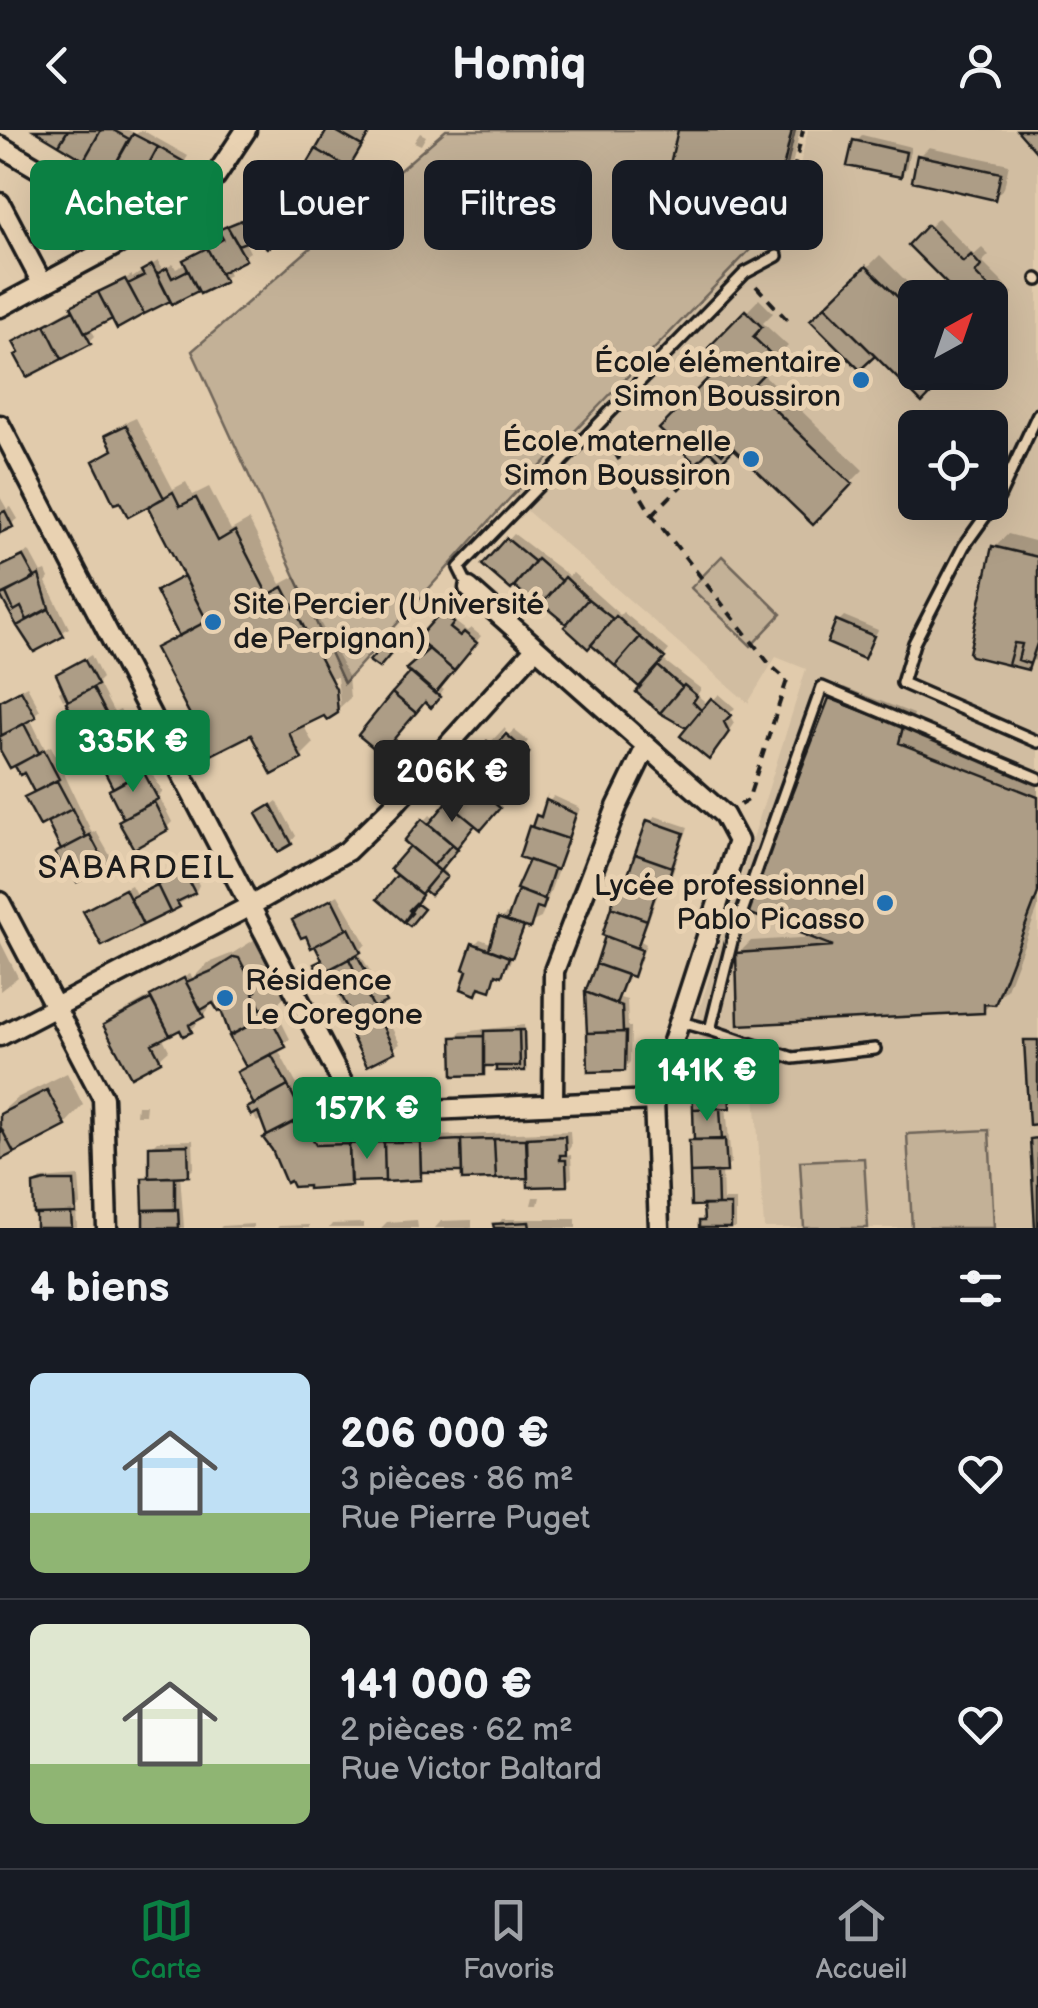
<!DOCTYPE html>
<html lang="fr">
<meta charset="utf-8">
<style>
:root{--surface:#171b24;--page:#20242c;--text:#f1f3f6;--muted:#9ea1a6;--line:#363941;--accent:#0b8043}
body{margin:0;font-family:"Balsamiq Sans",sans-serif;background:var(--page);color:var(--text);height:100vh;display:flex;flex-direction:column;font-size:38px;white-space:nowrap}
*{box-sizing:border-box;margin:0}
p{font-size:32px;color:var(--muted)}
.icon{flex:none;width:55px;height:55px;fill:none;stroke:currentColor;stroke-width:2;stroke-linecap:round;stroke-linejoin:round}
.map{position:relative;height:1098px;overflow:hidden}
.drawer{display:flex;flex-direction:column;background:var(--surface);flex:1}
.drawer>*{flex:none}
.hud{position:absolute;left:30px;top:30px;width:980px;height:90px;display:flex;gap:20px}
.needle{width:65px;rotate:40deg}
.controls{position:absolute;left:898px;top:150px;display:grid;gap:20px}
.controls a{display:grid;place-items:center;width:110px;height:110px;border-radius:15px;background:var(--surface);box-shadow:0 10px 40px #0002;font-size:50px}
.price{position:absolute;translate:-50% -85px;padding:0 22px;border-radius:10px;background:var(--accent);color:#fff;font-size:32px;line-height:65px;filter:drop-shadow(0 2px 5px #0008)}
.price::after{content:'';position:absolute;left:50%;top:60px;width:30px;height:22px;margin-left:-15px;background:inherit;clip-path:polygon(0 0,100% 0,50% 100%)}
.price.active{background:#222;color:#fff}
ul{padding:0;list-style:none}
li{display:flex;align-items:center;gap:30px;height:250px;padding:0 30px}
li+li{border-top:2px solid var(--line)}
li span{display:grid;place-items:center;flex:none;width:280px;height:200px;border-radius:15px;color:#555}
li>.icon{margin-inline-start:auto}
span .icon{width:120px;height:120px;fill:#fffc;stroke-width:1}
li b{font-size:42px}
h2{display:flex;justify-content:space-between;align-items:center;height:120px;padding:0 30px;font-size:42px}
.chip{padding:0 35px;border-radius:15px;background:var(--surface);box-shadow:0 10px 40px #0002;font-size:35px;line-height:90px}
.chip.active{background:var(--accent);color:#fff}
header{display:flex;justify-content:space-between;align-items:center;height:130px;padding:0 30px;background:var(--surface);font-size:45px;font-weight:700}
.dock{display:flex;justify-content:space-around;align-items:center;height:140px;border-top:2px solid var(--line);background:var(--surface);font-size:28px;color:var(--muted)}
.dock a{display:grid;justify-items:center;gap:5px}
.dock .active{color:var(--accent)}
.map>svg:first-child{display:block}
.built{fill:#d1bda1;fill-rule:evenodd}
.green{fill:#c3b197;stroke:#70665a;stroke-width:2.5}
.shadow{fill:#0003;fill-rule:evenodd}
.building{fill:#ad9d86;stroke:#1c1c1c;stroke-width:2.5}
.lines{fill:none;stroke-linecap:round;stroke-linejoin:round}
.lane-casing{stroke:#1c1c1c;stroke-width:16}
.street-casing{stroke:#1c1c1c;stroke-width:25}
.path{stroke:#1c1c1c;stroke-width:4;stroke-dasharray:10 8;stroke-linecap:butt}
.lane{stroke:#e9d2b2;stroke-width:9}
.street{stroke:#e9d2b2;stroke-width:18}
.poi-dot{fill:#1f6fb2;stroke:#e9d2b2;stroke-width:4}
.labels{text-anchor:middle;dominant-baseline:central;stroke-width:10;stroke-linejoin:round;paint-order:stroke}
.poi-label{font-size:30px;fill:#1c1c1c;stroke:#e9d2b2;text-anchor:end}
.neighbourhood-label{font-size:32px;letter-spacing:2.5px;fill:#1c1c1c;stroke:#e9d2b2}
</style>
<header><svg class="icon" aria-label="back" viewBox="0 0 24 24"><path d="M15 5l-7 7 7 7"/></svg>Homiq<svg class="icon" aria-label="person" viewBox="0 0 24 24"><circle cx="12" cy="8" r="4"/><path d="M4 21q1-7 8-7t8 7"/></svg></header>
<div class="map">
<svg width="1038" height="1098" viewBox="0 0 1038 1098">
<rect width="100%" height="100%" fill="#e1cbac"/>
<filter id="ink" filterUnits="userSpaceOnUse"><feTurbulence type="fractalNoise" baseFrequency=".01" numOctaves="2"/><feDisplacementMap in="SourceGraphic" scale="20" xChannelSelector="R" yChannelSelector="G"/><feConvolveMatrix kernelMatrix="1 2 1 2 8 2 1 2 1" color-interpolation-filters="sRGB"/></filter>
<g filter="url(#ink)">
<!-- built -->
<path class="built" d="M808,0H1038V1098H764L753,931L692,903L806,539L776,527L748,573L511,367L773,96L785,99ZM915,168H990V242H915ZM915,298H990V372H915Z"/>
<!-- green -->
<path class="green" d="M446,0H795L773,96L511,367L344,553L192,221Z
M722,426L781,484L751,516L691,458Z
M989,1000L994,1098H912L907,1004Z
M864,1028L868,1098H804L800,1031Z"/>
<!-- shadow -->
<path class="shadow" d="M38,0H128L136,4L142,0L188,26L176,46L170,52L167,50L159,60L115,35L109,41Z
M681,0H800L790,44L777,57L753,51L739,68L697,38Z
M420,3L426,6L421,15L414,12Z
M862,5L911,17L906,39L900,45L856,11Z
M929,17L1009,34L1004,58L994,67L920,26Z
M277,58L281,60L276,73L287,61L306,72L295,84L287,98L290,101L268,115L258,105L244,110L250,122L226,138L229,144L223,150L173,171L172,167L118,195L114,185L90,198L95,206L89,212L21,222L16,212L22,206L132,145V148L158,131L163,140L173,134L176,139L187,133L186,131L192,125L209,115L207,112L222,102L227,95L264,80Z
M938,88L974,125L982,118L989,125L982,132L1013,163L990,187V168L912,115Z
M880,125L923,168H915V242L922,269L875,222L860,237L814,190Z
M759,169L773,183L763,193L788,216L762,243L863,340L813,391L734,315L722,328L721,239L712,218Z
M136,288L173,359L186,352L193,365L209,357L231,400L249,390L281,454L296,446L348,546L350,568L336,581L325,582L303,594L313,614L300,627L252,601L158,519L180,502L160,462L186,445L161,368L96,331L114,317L108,306L118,296ZM332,547H337L340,575H335Z
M0,367L7,379L11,377L18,389L0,402Z
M514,404L569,446L573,443L620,485L623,482L669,520L662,529L701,559L697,565L709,575L719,564L735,578L729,584L734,593L715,621L676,587L673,590L648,569L642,557L591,512L588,515L542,471L486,435Z
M1008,404L1038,412V531L1031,530L1027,537L995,417Z
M29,421L41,443L46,441L49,448L46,452L69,498L35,519L0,459V437Z
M448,478L458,486L454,491L467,501L471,498L481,506L439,556L444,560L437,569L425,525L409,512L416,504L421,509Z
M844,486L878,500L864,526L838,492Z
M91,525L102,548L98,552L114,583L120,580L133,605L130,607L163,662L159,666L172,692L166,698L121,691L126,686L101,629L105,625L89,594L69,568L63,570L59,562L65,558L59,545Z
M27,556L40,580L30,588L45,619L51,616L92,703L96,701L112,729L106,734L96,737L63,719L48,688L27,667L36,660L25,640L21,642L0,614L3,604L0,598V570Z
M844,557L914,584L910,600L1038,649V778L1007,859L983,881L738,824L751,811L816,807L831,570Z
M504,598L506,600L500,608L503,610L514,600L528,611L524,616L529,620L509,645L506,642L492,661L504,671L487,691L476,693L443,734L441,738L447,744L430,762L425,758L416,769L424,776L417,771L415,784L380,769L401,744L413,716L407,711L430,685L436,690L470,648L472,632Z
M548,663L545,676L554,666L580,678L541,788L526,795L508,837L499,842L490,858L482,856L475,862L467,849L460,856L474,815L480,809L493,814L500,790L506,784L511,785L522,750L526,745L536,693Z
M277,671L296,706L291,712L259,684Z
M655,686L688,697L668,756L659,761L641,811L646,814L638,838L630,843L620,868L627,870L628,897H631L630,932L624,938L591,939L588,863L623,751L628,745L649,692Z
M190,736L199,755L194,766L103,813L87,781L92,776L131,755L136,764Z
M338,765L366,814L359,822L386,868L379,873L400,914L368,933L331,852L339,845L317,835L324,828L304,797L299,799L308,817L295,790Z
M254,810L273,840L271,843L280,862L283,860L286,865L274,877L290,909L277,918L325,1007L358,1005V1009L570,1001L571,1016L565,1026L571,1025L572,1047L566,1053L530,1045L426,1040L420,1048L269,1005L263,989L257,992L250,978L256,973L240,943L246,937L222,877L214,870L206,874L209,879L203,885L194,889L197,894L191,900L181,896L162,906L169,920L159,929L106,895L116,886L159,861L190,844L193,848L208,833L233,823Z
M0,811L18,847L0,861Z
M524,895L526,929L521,934H526L524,938L489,934L483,942L455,908L461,902Z
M733,937L734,969L726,975L731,1033L722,1039L723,1070H736V1098H702L706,1087L691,1011L696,1007L694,945L700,939Z
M67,943L83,975L65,994L0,991V983L17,968Z
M137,975H146L145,985H136Z
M193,1010L194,1038L188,1044H180L184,1098H145V1049L152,1042L151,1017L157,1011Z
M79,1046L81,1074L76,1079L77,1098H38L35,1055L41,1049Z
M533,1067H540L538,1075H531Z
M502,1089H576V1098H496Z
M417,1090L418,1098H381L387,1092Z
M472,1090V1098H435L441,1091Z
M363,1093V1098H329L332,1094Z
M253,1094V1098H220L222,1096Z
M309,1095V1098H277L279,1096Z"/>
<!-- building -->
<path class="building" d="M34,0H68L59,15Z
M68,0H101L84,30L59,15Z
M101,0H113L129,9L110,44L84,30Z
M327,0H334L362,16L349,38L316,19Z
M334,0H371L362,16Z
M678,0H792L778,60L744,52L740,71L689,58L694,40L670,34Z
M1017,0H1038V24Z
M133,4L158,17L139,52L114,37Z
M853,10L906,22L901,47L847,36Z
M158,17L184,32L170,55L165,52L159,63L139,52Z
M316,19L349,38L335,63L301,44Z
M917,25L1001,43L995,70L912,51Z
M279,66L302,79L297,88L293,86L282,105L259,83L268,69L275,73Z
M259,83L286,108L267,118L257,108L238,115L227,96Z
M927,95L963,132L971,125L981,136L975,143L1005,174L990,190V168H961L908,115Z
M227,96L246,130L220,143L207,118L223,109L218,100Z
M207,118L225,152L200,164L183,130Z
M152,135L170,171L144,184L128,154L144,146L141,141Z
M866,136L915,184V242H952L922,273L825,176Z
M167,138L172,148L188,140L198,161L172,174L157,144Z
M125,149L144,184L117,199L98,162Z
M98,162L112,189L85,203L71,176Z
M825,176L875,226L860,240L810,190Z
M73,180L91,214L62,229L45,195Z
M745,180L762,197L753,207L777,230L751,257L852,354L813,395L730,315L722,324L714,316L696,334L659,299L717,239L705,228L712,221L708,218Z
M45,195L62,229L27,247L15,225L19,223L13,212Z
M126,295L164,368L128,387L120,372L114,374L93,331L113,320L105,305Z
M730,315L734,319L721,332L709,320L714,316L722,324Z
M173,362L180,376L196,368L218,411L235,401L268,465L283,457L336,559L338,583L327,590L324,586L289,603L302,629L272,645L251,605L211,625L155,518L207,491L148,377Z
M5,381L13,397L0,403V383Z
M506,408L535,432L511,460L482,435Z
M992,416L1038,427V511L1030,534L1018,530L1022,514L1014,513L1008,535L971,526L969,523Z
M23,426L35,448L0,465V437Z
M537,429L562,451L539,477L514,456Z
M39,445L49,478L27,490L21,477L14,481L6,463Z
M184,446L207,491L179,506L156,461Z
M565,447L588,469L566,494L542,474Z
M6,463L14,481L21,477L27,490L17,496L0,465Z
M588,469L613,489L588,519L564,497Z
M49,479L64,506L34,522L17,496Z
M441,482L454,493L450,498L460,506L464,502L477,513L454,541L417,509Z
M616,486L640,507L615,536L591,515Z
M836,490L874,506L864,529L827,513Z
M412,505L426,516L419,524L406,512Z
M640,507L665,528L639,557L615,536Z
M1014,513L1022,514L1018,530L1030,534L1028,540L1008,535Z
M381,518L390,525L379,538L369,531Z
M429,519L454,541L435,564L406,539Z
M84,529L98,555L68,571L56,544Z
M658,536L682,557L660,583L636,562Z
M411,542L440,567L431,578L425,572L416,583L392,563Z
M684,555L697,566L693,572L701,580L686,598L660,583Z
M93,558L108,587L81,601L66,572Z
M21,560L36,587L1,606L0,571Z
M392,563L416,583L381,624L358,605Z
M711,568L731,585L724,592L729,602L709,630L680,606Z
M829,568L903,597L899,613L1038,667V763L995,875L984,874V883L738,895L736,823L833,816L746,782Z
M113,584L128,613L103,626L88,597Z
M24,594L39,623L10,638L0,620V606Z
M506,604L523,619L503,643L478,622L487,611L494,618Z
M126,614L141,643L113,658L98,629Z
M523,619L529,623L509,648L503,643Z
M44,620L59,649L34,662L24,643L20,645L15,636Z
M478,622L506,646L488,668L463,646Z
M143,641L158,669L123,688L109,660Z
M466,649L500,678L481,700L447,672Z
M57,651L72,679L40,696L24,667Z
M546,670L576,684L568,709L532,697L536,685L541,687Z
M154,672L168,700L134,719L118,691Z
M447,672L475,695L457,718L429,694Z
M271,675L292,714L278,722L256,684Z
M72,679L86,707L61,720L47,692Z
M422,689L452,714L433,736L404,711Z
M647,690L684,703L672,737L635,724Z
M529,696L568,709L557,740L519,727Z
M90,705L107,737L79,745L70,729L61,734L55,723Z
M452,714L458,719L440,741L433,736Z
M410,716L440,741L421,764L390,739Z
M635,724L672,737L663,765L626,751Z
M70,729L79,745L91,739L94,743L77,752L66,731Z
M529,730L554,739L544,770L516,759Z
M183,740L195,763L177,772L180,777L170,782L157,755Z
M440,741L447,747L430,765L424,760Z
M397,745L422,765L404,792L377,769Z
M620,750L656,762L647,790L611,777Z
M157,755L170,782L143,795L130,768Z
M125,759L143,795L102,816L83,781Z
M518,760L546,770L543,779L537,777L530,799L507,791Z
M332,769L347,799L311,818L306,806L301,808L292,790Z
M416,773L424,779L410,796L404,792L412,783L409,780Z
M611,777L647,790L637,818L602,805Z
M498,788L524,797L512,828L489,819Z
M349,798L361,822L320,845L314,834L322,830L315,816Z
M605,806L642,820L633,847L596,834Z
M472,813L509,827L502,846L496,844L491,861L479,857L476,865L461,859L467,841L463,839Z
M357,825L370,849L361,854L349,829Z
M234,827L239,828L256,861L253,863L261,879L264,878L269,885L230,906L221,880L218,881L213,873L201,880L186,852L212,841Z
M349,829L361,854L341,865L334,849L325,854L320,844Z
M596,834L627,845L616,874L585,862Z
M184,848L204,887L189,895L192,902L183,906L180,900L170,905L150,866Z
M374,848L386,872L374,878L361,854Z
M361,854L374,878L345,893L339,882L348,878L341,865Z
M585,862L622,876L623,902L587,903Z
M151,869L170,905L152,914L161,931L131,947L103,895Z
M374,878L395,922L367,936L345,893Z
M269,885L286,917L246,937L229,906Z
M519,900H524L525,941H496V936H520Z
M519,900L520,936H484V901Z
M626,902L625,941L588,942L587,903Z
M484,906V945L453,946L452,907Z
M1024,910H1038V994L1029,995Z
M271,924L288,956L254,975L237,942Z
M728,942L730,978L693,979L692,944Z
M288,956L304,987L267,1006L258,982L251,986L247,978Z
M47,960L66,996L14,1023L0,996V984Z
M720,978L722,1010H694L693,979Z
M302,988L316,1015L349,1014L351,1056L308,1059V1056L293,1057L290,1051L286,1053L272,1020L263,1008Z
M0,996L14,1023L0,1030Z
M565,1006L566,1025H560V1030H566L567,1056L528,1057L526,1008Z
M1038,1008V1098H1035L1030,1009Z
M494,1009H527L528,1048L496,1049Z
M494,1009L496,1049L462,1050L461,1010Z
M725,1009L727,1042L690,1043L689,1010Z
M461,1010L462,1042H421L420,1012Z
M384,1012L385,1051L350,1052L349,1014Z
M384,1012H420L421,1050L385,1052Z
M188,1015L189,1046L149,1048V1016Z
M717,1042L718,1075L691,1076L690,1043Z
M175,1047V1080H143L142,1048Z
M45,1051H74L76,1083L34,1084L33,1054Z
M703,1075H731V1098H699V1091H704Z
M178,1079L179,1098H143V1080Z
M71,1083L72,1098H36V1084Z
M529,1092L530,1098H494L493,1094Z"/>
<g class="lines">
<defs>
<path id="lane" d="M1037,149L1038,150
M1038,284L999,367L964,416L914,513L902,553L1038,612
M469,458L459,438L745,143L777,126
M681,892L710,900L733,807L822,557L1038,648
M710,900L793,928L875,919"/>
<path id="street" d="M0,16L146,102
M0,73L42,153
M0,177L187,77L215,47L246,0
M0,295L343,954L363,983L654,970
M469,458L724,685L738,711L654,970L659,1098
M0,772L103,968L107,1098
M0,906L250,776L347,721L391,678L535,519
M553,974L554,841L617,677L646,617"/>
</defs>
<!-- lane casing -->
<use href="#lane" class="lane-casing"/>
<!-- street casing -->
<use href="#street" class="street-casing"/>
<!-- path -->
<path class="path" d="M772,110L780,99L803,0
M756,156L790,193
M605,306L652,385L771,536L787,550L748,670L740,675
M652,385L693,344"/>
<!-- lane -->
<use href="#lane" class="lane"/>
<!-- street -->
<use href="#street" class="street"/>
</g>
</g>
<!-- markers -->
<g class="poi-dot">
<circle cx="861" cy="250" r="10"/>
<circle cx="751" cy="329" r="10"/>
<circle cx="213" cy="492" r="10"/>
<circle cx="885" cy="773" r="10"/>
<circle cx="225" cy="868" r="10"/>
</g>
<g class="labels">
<!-- poi labels -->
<g class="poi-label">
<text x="841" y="233">École élémentaire<tspan x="841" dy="34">Simon Boussiron</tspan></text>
<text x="731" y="312">École maternelle<tspan x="731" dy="34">Simon Boussiron</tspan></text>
<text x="233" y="475" text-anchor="start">Site Percier (Université<tspan x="233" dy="34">de Perpignan)</tspan></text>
<text x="865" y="756">Lycée professionnel<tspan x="865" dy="34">Pablo Picasso</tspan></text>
<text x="245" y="851" text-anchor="start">Résidence<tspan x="245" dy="34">Le Coregone</tspan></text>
</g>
<!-- neighbourhood labels -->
<g class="neighbourhood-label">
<text x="137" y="738">SABARDEIL</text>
</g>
</g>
</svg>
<div class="controls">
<a><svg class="needle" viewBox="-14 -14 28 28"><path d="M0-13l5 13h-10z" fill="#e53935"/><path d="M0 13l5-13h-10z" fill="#9ea1a6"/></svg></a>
<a><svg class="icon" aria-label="locate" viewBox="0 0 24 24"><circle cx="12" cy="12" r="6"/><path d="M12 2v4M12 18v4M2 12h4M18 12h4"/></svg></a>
</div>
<b class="price" style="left:133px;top:665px">335K €</b>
<b class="price active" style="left:452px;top:695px">206K €</b>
<b class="price" style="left:707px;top:994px">141K €</b>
<b class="price" style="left:367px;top:1032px">157K €</b>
<div class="hud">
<a class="chip active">Acheter</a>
<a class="chip">Louer</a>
<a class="chip">Filtres</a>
<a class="chip">Nouveau</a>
</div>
</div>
<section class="drawer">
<h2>4 biens<svg class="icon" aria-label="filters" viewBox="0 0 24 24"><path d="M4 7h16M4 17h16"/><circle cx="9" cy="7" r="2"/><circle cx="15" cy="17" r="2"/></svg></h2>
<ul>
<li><span style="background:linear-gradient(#bfe0f5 70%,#8fb573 0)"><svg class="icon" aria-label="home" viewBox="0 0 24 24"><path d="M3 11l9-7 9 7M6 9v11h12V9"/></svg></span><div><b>206 000 €</b><p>3 pièces · 86 m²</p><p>Rue Pierre Puget</p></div><svg class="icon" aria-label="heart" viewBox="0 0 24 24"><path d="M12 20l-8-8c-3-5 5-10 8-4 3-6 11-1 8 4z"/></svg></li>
<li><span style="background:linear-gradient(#dfe7d0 70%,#8fb573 0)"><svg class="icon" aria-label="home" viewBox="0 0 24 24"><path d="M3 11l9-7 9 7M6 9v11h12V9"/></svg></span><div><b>141 000 €</b><p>2 pièces · 62 m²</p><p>Rue Victor Baltard</p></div><svg class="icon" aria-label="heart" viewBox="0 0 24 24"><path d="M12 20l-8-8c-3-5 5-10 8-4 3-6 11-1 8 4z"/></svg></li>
</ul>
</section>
<nav class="dock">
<a class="active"><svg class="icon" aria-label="map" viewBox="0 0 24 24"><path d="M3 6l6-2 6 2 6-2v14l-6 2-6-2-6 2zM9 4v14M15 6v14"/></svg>Carte</a>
<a><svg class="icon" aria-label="saved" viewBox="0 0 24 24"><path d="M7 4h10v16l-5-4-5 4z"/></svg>Favoris</a>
<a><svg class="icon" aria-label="home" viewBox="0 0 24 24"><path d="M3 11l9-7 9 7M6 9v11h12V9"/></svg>Accueil</a>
</nav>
